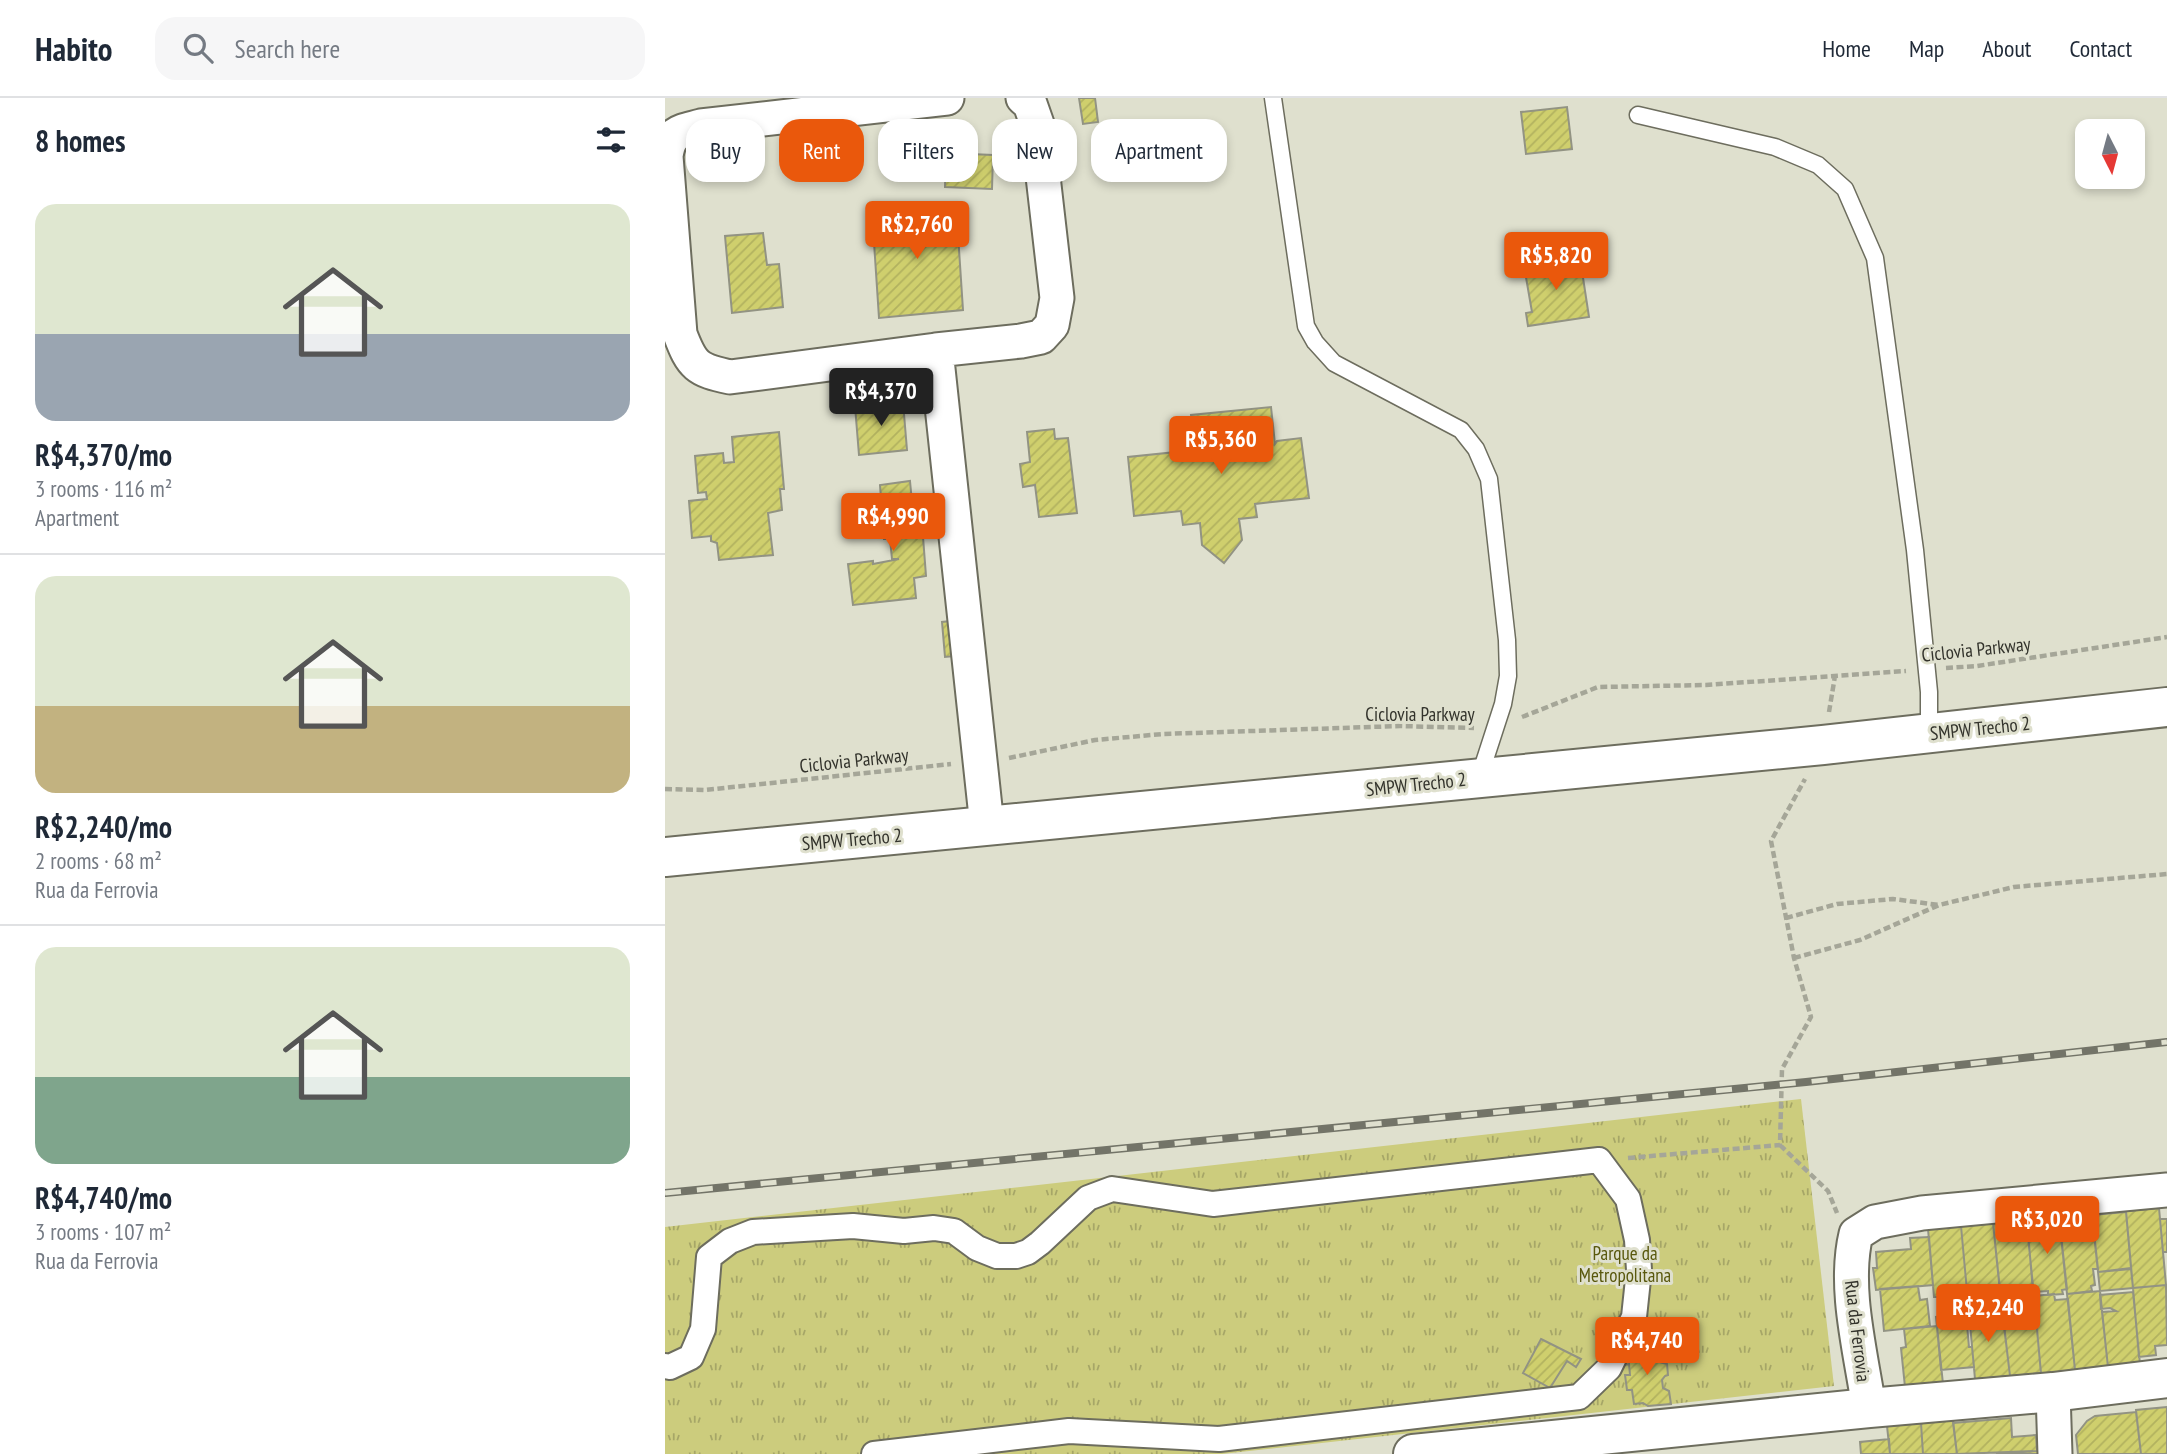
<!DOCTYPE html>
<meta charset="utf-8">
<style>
:root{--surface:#fff;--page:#f6f6f7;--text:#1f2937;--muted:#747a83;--line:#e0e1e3;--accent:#ea580c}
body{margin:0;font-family:"PT Sans Narrow",sans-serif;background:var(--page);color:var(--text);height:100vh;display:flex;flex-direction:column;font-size:26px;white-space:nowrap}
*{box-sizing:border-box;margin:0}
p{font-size:23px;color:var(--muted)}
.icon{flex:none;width:38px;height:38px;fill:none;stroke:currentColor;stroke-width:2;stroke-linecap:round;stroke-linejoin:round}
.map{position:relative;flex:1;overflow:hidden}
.sheet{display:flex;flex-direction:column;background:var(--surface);width:665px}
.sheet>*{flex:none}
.top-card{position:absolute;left:21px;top:21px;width:665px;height:63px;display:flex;gap:14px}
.needle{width:46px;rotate:174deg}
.tools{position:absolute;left:1410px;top:21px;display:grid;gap:14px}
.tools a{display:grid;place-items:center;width:70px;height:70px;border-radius:14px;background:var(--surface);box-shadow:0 4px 10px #0003;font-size:35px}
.price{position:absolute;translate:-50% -60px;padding:0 16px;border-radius:7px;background:var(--accent);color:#fff;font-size:23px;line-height:46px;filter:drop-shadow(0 2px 4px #0008)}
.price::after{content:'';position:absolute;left:50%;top:42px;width:21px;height:16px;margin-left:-10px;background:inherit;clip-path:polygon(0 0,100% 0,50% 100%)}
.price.current{background:#222;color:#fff}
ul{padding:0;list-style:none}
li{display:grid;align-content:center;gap:14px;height:371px;padding:0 35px}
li+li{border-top:2px solid var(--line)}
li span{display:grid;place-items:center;height:217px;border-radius:21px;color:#555}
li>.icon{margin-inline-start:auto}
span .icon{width:126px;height:126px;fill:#fffc;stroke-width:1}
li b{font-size:30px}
h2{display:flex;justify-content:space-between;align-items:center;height:84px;padding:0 35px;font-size:30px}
.pill{padding:0 24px;border-radius:21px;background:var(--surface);box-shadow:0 4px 10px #0003;font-size:24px;line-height:63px}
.pill.current{background:var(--accent);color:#fff}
header{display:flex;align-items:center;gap:42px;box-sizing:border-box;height:98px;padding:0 35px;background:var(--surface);border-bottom:2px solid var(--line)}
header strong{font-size:33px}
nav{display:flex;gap:38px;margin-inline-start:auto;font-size:24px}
.search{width:490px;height:63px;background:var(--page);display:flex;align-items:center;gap:18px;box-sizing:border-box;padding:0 24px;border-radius:21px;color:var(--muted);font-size:26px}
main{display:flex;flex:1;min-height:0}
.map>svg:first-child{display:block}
.park{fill:url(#park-tufts)}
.building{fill:url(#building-hatch);stroke:#929383;stroke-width:2}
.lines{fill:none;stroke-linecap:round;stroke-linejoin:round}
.service-casing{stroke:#6d6d5e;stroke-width:19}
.pedestrian-casing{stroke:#6d6d5e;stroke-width:28}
.minor-casing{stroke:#6d6d5e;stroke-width:37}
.tertiary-casing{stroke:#6d6d5e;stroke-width:42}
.path{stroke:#a5a698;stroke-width:4.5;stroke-dasharray:7 3.5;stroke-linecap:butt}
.service{stroke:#fff;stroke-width:16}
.pedestrian{stroke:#fff;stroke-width:24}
.minor{stroke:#fff;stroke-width:33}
.tertiary{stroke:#fff;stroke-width:38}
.rail-casing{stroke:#737468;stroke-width:8}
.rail{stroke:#dfe0ce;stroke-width:5;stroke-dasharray:16;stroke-linecap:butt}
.labels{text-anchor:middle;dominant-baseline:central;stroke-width:6;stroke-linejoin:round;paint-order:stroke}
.street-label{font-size:19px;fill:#33332c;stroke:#dfe0ce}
.park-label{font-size:19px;fill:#59580d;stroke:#dfe0ce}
</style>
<header>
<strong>Habito</strong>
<div class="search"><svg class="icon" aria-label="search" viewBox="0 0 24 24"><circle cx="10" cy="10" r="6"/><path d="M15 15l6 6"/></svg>Search here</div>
<nav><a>Home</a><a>Map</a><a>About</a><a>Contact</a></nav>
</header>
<main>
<section class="sheet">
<h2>8 homes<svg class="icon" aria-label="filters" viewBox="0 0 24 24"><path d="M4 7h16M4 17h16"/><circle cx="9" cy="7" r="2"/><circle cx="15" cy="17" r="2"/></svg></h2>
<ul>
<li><span style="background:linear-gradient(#dfe7d0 60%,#9aa5b1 0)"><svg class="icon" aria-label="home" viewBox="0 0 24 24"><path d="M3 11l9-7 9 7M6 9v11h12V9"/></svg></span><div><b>R$4,370/mo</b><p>3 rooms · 116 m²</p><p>Apartment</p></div></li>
<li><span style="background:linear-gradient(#dfe7d0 60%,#c2b280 0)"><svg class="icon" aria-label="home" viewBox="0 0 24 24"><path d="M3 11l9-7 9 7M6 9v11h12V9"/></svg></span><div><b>R$2,240/mo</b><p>2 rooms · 68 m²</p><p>Rua da Ferrovia</p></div></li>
<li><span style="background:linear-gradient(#dfe7d0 60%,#7fa58c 0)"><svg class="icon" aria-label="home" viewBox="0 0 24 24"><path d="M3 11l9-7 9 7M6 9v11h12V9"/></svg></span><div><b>R$4,740/mo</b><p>3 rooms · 107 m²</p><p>Rua da Ferrovia</p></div></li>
</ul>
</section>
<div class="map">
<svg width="1502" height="1356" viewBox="0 0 1502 1356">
<defs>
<pattern id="park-tufts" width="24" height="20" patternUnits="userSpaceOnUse" patternTransform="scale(1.75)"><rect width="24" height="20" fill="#cccc7d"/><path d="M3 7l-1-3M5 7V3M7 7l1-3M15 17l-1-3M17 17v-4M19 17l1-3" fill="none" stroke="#a6a667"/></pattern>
<pattern id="building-hatch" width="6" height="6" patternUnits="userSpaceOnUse" patternTransform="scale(1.75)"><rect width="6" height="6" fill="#cfcf6d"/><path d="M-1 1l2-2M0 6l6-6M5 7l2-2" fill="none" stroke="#b2b25f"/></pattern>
</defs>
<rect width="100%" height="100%" fill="#dfe0ce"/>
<!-- park -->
<path class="park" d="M1136,1001L1169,1288L557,1356H0V1129Z"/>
<!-- building -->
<path class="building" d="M414,0H430L433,24L418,26Z
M902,9L907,51L861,56L856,14Z
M281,55L328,57L327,91L280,89Z
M291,106L298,212L214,220L207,114Z
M98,135L102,167L114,166L118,209L67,215L60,138Z
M915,160L924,219L863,228L861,215L867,214L859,168Z
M238,304L242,352L194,357L190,308Z
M606,309L610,346L612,343L636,340L644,400L590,406L592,419L574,421L577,442L559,465L537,447L535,425L518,427L516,413L469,418L463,359L530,352L526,317Z
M389,331L390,341L403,340L412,415L374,419L370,387L358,389L355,366L365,364L362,334Z
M114,334L119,391H115L117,412L103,415L108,457L54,462L52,445L46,443V438L27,440L24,403L42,401L41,394L33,395L30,358L58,355L59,365L69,364L67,339Z
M245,383L248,415L253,414L255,439H258L261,478L249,480L251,500L188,507L183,466L208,463V466L234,461H227L225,441H219L215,387Z
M295,522L299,557L280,559L277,524Z
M1494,1110L1501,1187L1468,1190L1461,1113Z
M1461,1114L1466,1170L1433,1174L1427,1117Z
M1427,1116L1433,1171H1428L1430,1187L1426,1188L1427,1193L1402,1196L1394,1119Z
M1394,1119L1402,1191L1397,1192L1398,1196L1383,1197V1193L1368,1194L1362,1122Z
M1495,1121H1502V1154H1498Z
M1347,1123L1348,1133L1341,1134V1137L1359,1135L1363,1138L1369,1198L1353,1200L1352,1192L1335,1194L1328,1125Z
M1328,1125L1336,1201L1303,1204L1296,1128Z
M1296,1128L1303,1204L1275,1205L1274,1199H1269L1263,1131Z
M1264,1139L1268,1187L1211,1192L1208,1170H1212L1211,1154L1246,1151L1245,1140Z
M1466,1171L1468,1190L1435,1193L1433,1174Z
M1501,1187L1502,1247L1490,1248L1491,1257L1474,1259L1468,1190Z
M1253,1188L1255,1202L1262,1201L1265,1228L1219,1233L1215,1191Z
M1435,1193L1443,1269L1410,1272L1402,1196Z
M1468,1194L1475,1266L1443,1269L1437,1214L1451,1213L1445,1210L1436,1211L1435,1197Z
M1389,1196L1390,1202L1403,1201L1410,1272L1376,1276L1369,1198Z
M1369,1198L1376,1275L1345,1278L1336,1201L1352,1200V1205H1357V1199Z
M1317,1203L1319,1222L1338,1220L1345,1278L1310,1281L1303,1204Z
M1301,1216L1304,1249H1307L1309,1269L1276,1272L1271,1219Z
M1272,1228L1278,1286L1240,1289L1236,1250L1241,1249L1239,1231Z
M876,1241L916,1261L911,1269L902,1263L885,1290L858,1275Z
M998,1249L999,1260H994V1264L1002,1266L1003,1277L1000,1278L997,1282L998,1290L1004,1293L1006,1306L983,1308L978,1305L969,1306L967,1292H962L960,1277H965L964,1266L960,1267L959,1253Z
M1502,1309V1356H1476L1471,1312Z
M1471,1314L1476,1356H1413L1411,1337L1422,1323L1430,1318Z
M1346,1320L1347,1339L1371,1337L1372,1353L1292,1356L1288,1325Z
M1288,1322L1292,1356H1258L1256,1325Z
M1256,1325L1258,1356H1225L1222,1328Z
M1224,1341L1225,1356H1196L1195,1344Z
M1377,1352V1356H1331L1371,1353Z"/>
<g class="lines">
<defs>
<path id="service" d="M608,0L641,228L650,244L669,265L796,332L811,351L824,381L842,542L843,578L838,606L814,680
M973,17L1110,49L1153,67L1180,91L1210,160L1250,452L1264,594V636"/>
<path id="pedestrian" d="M0,1268L5,1269L26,1259L38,1231L44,1159L65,1143L88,1134L188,1128L239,1133L269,1130L289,1133L312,1150L332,1158H351L363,1154L375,1145L423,1100L447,1091L548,1106L934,1062L963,1101L972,1142L974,1172L969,1219L944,1270L914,1299L554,1341L404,1333L209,1356"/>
<path id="minor" d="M271,252L65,279C32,272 27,268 15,236L1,58C5,33 14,34 36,28L282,0
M322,728L271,252L356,243L376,239L387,227L392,200L372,26L365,6L358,0
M1388,1294L1390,1356
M1204,1310C1196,1255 1178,1190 1191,1136L1210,1124L1257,1115L1502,1092"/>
<path id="tertiary" d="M0,759L1158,647L1502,609
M748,1356L1204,1310L1388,1294L1502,1280"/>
</defs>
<!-- service casing -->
<use href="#service" class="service-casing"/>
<!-- pedestrian casing -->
<use href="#pedestrian" class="pedestrian-casing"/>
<!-- minor casing -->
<use href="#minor" class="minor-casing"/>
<!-- tertiary casing -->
<use href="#tertiary" class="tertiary-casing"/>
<!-- path -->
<path class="path" d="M1281,570L1312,568L1502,539
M1164,614L1170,578
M857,619L933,589L1041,587L1241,573
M344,660L430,642L498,636L735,628L809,630
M0,691L40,692L286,666
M1121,820L1172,806L1228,801L1274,807
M1129,860L1195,842L1274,807L1349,789L1502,776
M1115,1047L1163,1093L1172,1115
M963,1060L1115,1047L1117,971L1146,919L1129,860L1106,743L1140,681"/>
<!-- service -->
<use href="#service" class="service"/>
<!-- pedestrian -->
<use href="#pedestrian" class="pedestrian"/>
<!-- minor -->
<use href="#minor" class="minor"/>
<!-- tertiary -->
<use href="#tertiary" class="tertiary"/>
<defs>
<path id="rail" d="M0,1095L1141,984L1502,944"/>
</defs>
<!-- rail casing -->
<use href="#rail" class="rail-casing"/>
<!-- rail -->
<use href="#rail" class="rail"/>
</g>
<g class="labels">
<!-- street labels -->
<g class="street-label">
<text transform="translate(1311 551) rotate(-6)">Ciclovia Parkway</text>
<text x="755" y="616">Ciclovia Parkway</text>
<text transform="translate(1315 630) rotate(-6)">SMPW Trecho 2</text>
<text transform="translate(189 662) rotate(-6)">Ciclovia Parkway</text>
<text transform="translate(751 686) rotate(-6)">SMPW Trecho 2</text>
<text transform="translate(187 741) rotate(-5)">SMPW Trecho 2</text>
<text transform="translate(1193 1233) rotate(83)">Rua da Ferrovia</text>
</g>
<!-- park labels -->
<g class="park-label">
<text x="960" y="1155">Parque da<tspan x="960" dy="22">Metropolitana</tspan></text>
</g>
</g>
</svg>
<div class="tools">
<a><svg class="needle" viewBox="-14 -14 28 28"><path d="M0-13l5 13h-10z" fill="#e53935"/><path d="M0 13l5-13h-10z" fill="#747a83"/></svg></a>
</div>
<b class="price" style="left:252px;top:163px">R$2,760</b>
<b class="price" style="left:891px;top:194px">R$5,820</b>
<b class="price current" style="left:216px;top:330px">R$4,370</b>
<b class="price" style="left:556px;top:378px">R$5,360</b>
<b class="price" style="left:228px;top:455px">R$4,990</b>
<b class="price" style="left:1382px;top:1158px">R$3,020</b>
<b class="price" style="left:1323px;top:1246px">R$2,240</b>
<b class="price" style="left:982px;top:1279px">R$4,740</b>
<div class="top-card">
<a class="pill">Buy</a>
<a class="pill current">Rent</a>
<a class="pill">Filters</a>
<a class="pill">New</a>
<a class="pill">Apartment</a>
</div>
</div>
</main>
